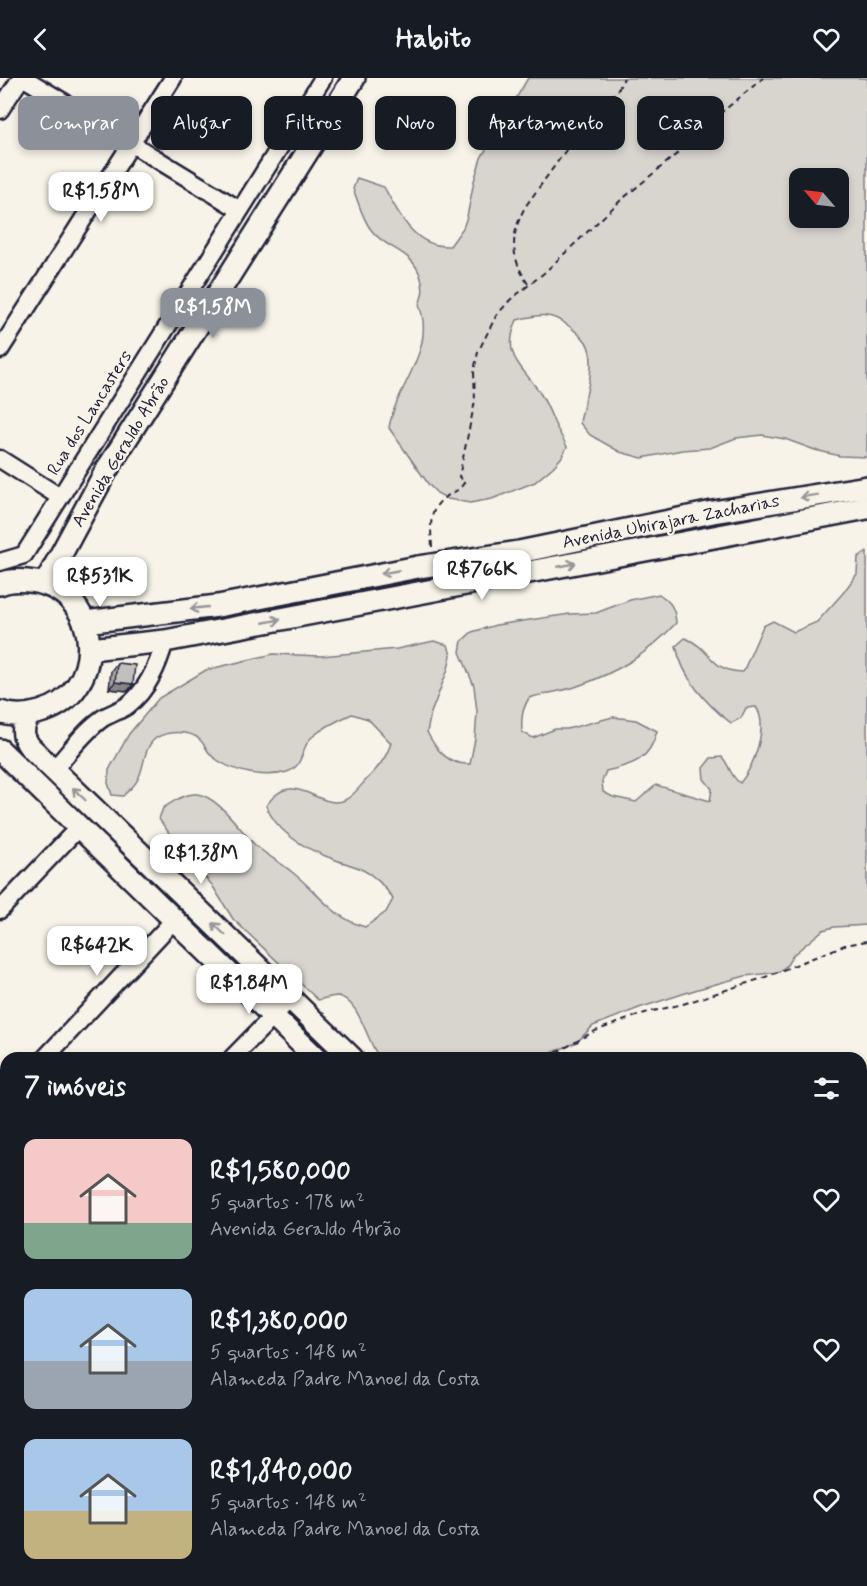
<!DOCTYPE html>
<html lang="pt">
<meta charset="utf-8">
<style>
:root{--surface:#171b24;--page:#242831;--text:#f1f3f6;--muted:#9ea1a6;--accent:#8c9099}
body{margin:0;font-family:Mynerve,sans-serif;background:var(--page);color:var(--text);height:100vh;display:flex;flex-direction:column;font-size:22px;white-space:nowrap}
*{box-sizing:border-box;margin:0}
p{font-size:20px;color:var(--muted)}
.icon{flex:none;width:33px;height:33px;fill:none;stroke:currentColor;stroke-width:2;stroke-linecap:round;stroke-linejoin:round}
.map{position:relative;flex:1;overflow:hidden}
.panel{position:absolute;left:0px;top:974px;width:867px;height:536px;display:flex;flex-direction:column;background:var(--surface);border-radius:18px 18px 0 0;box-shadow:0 3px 9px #0003}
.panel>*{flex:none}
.hud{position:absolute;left:18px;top:18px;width:831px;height:54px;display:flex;gap:12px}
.needle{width:39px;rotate:298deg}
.buttons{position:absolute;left:789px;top:90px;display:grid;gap:12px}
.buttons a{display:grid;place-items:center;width:60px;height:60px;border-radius:12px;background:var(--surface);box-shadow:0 3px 9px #0003;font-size:30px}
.price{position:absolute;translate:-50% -51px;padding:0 14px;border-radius:12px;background:#fff;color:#222;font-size:20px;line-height:39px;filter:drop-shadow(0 2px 3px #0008)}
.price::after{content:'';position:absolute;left:50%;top:36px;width:18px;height:14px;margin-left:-9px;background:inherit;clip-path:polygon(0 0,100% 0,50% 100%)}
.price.selected{background:var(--accent);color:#fff}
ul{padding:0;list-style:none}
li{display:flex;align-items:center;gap:18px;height:150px;padding:0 24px}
li span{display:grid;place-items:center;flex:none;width:168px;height:120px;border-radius:12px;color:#555}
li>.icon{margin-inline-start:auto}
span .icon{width:72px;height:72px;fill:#fffc;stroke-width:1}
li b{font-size:26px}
h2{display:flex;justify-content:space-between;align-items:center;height:72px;padding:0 24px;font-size:26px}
.chip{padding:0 21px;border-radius:12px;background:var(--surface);box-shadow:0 3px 9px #0003;font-size:21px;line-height:54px}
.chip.selected{background:var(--accent);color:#fff}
header{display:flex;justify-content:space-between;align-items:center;height:78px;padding:0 24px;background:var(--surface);font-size:27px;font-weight:700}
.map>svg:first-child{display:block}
.green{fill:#d8d5cf;stroke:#7d7c85;stroke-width:1.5;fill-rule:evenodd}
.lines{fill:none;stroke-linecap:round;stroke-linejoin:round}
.stream{stroke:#76747f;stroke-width:4}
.minor-casing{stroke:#22223b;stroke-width:21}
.major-casing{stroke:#22223b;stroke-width:26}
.path{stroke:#22223b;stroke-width:2;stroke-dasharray:6 4.5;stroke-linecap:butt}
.minor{stroke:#f7f3e8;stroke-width:16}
.major{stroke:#f7f3e8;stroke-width:21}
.wall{fill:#a7a4a3;stroke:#22223b;stroke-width:1.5}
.shaded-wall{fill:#888684;stroke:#22223b;stroke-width:1.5}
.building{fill:#c2bfbd;stroke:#22223b;stroke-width:1.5}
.oneway{stroke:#97959a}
.labels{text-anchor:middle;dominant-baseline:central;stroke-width:4.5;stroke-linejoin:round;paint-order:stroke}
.street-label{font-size:18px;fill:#22223b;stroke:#f7f3e8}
</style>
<header><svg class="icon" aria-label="back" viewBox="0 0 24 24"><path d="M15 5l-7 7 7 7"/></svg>Habito<svg class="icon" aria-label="heart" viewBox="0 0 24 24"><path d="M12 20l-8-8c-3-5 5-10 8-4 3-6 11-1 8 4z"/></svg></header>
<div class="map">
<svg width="867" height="1508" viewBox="0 0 867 1508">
<rect width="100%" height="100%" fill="#f7f3e8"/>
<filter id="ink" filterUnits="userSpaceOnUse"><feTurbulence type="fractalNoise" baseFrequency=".0167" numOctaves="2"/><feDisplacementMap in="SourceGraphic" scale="12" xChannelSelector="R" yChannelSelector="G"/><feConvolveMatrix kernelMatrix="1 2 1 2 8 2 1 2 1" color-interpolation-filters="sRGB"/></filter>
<g filter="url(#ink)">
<!-- green -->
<path class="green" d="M528,0H867V379L840,378L815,372L785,361L762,357L736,360L710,370L682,372L642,380L620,374L590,357L580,345C583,323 599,285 586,264C582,258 575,253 569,248C550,234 539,236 517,242C501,279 522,287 540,315C546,324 550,334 554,344C558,353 563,360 567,369L561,380L553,389L535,404L492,421L470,425L448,421L437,415L429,407L389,350C395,309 437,272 419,227C423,216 424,211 421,200C413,172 388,173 372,153C362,141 359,125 353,111L357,100L384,109C399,136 414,170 450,168L463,150L467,139L474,103L481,80ZM800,100H838V140H800Z
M867,474V847L834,849L823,852L793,877L787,887L779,894L745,898L698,911L639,930L593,948L577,964L542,979L508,975L509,979H379C367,964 359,920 337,918C331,918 323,921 318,922L233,841L212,807L181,772L159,741L163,730C173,724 185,715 197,716C218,718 240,752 255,767C266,777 280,784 292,794C318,814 332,840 365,849L386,834L393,821C386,810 375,798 363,792C354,787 343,785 333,781C305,771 278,756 266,728C293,687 319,734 345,722C353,718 359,710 365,703C377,691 386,681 391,665L368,641L352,636C338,642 324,649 312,659C300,669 305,688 287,694C264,701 232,694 213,679C207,674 205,666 199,661C189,652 167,653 156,660C143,670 145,688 138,701C135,708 128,713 123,718L112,717L108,705L109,692L129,656L159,620L206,592L273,576L321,578L397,571L434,563L448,567L451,577L448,591L431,635L427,654C436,672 448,687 470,686L475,661L477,634L474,608L460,574L462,563L472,554L496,547L570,536L596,535L630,522L659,516C671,524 675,530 676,545C647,577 616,595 575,609C560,614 544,615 529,620C522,632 521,640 522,654L533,660L555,651H567L613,639L636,642L657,653C650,682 633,687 606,693L602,703L603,714L613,719L636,724L656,707L710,723L712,711L704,701L703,690L711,680L722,679C730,688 730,698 740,705C754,688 769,648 756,629L746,630L741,640L731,645C706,626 682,599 676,568L685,560C713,571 708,593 743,594L763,548L773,543L794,554L817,544L843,515L857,496L858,479Z
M867,1096V1296L861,1298V1100Z"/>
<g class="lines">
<!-- stream -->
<path class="stream" d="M861,1215L867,1213
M0,1435L6,1434"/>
<defs>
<path id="minor" d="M24,0L240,132
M0,32L21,0
M0,272L173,0
M0,381L60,419
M0,484L24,477L323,0
M54,691C69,675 84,653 103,640C111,635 120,633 128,627C148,612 158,587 165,563
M0,832L79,749
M45,980L175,841
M232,980L291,920
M0,1027L6,1021
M0,1382L6,1403
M0,1484L6,1482
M818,1503L824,1508
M29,1508V1503
M569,1508L578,1503
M770,1508L779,1503"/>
<path id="major" d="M0,506C11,501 24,502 36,504C104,517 107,616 40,634C26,638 14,639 0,634
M45,506L106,393L354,0
M85,544L218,528L418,489L519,474L713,434L867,409
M90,571L165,563L867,430
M29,637C22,650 21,657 30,669L352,980
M0,672L316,980
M861,1346L867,1349
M861,1387L867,1390"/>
</defs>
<!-- minor casing -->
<use href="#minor" class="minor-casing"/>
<!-- major casing -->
<use href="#major" class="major-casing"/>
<!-- path -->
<path class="path" d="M528,206C510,178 510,158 525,129L579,54L619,10L624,0
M432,469C431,449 427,431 447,418C455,414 461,411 465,403L459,399L475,323L474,293L478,274L496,238L510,222L544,195L620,123L678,75L710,44L763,0
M547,980L595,953L645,935L683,926L763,900L845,867L867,863
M0,1211L6,1214"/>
<!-- minor -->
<use href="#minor" class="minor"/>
<!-- major -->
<use href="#major" class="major"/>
</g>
<!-- wall -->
<path class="wall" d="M117,585L133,606L128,613L109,611L111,593Z"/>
<!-- shaded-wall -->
<path class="shaded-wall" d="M115,604L133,606L128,613L109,611Z"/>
<!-- building -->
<path class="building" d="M117,585L135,587L133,606L115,604Z"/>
<!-- one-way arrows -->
<defs><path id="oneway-shaft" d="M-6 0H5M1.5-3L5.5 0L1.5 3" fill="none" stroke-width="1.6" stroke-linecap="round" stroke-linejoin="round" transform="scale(1.5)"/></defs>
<g class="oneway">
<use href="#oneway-shaft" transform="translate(809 418) rotate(171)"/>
<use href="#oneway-shaft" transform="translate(567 487) rotate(-11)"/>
<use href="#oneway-shaft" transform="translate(390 494) rotate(169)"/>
<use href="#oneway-shaft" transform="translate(199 530) rotate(174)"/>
<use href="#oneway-shaft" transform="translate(272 543) rotate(-11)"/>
<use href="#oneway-shaft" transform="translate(79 716) rotate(-136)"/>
<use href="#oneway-shaft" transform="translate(219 851) rotate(-136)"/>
</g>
</g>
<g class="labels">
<!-- street labels -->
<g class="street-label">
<text transform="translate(90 335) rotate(-58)">Rua dos Lancasters</text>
<text transform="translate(121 374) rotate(-59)">Avenida Geraldo Abrão</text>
<text transform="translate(671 444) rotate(-11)">Avenida Ubirajara Zacharias</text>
</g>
</g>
</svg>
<div class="buttons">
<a><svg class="needle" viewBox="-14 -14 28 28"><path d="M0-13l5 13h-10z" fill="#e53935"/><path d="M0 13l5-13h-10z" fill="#9ea1a6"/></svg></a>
</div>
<b class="price" style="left:101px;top:145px">R$1.58M</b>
<b class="price selected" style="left:213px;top:261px">R$1.58M</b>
<b class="price" style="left:482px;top:523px">R$766K</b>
<b class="price" style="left:100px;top:530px">R$531K</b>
<b class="price" style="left:201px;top:807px">R$1.38M</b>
<b class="price" style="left:97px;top:899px">R$642K</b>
<b class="price" style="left:249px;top:937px">R$1.84M</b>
<div class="hud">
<a class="chip selected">Comprar</a>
<a class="chip">Alugar</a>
<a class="chip">Filtros</a>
<a class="chip">Novo</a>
<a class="chip">Apartamento</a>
<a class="chip">Casa</a>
</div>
<section class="panel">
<h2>7 imóveis<svg class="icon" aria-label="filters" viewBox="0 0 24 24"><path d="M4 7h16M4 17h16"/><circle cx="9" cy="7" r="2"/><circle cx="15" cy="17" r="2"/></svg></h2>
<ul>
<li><span style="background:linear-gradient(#f6c9c9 70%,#7fa58c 0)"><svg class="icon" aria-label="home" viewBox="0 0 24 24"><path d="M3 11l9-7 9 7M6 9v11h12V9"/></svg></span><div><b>R$1,580,000</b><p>5 quartos · 178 m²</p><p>Avenida Geraldo Abrão</p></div><svg class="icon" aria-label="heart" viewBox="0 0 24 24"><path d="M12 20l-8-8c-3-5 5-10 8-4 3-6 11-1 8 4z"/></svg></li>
<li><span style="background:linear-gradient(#a9c7e8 60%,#9aa5b1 0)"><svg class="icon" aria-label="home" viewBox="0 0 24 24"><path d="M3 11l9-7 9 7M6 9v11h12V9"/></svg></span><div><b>R$1,380,000</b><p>5 quartos · 148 m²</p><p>Alameda Padre Manoel da Costa</p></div><svg class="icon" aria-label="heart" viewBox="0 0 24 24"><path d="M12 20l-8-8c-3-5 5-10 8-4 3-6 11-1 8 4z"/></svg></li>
<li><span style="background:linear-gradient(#a9c7e8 60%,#c2b280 0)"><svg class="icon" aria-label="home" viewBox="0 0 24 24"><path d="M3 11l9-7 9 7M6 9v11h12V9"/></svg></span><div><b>R$1,840,000</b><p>5 quartos · 148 m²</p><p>Alameda Padre Manoel da Costa</p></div><svg class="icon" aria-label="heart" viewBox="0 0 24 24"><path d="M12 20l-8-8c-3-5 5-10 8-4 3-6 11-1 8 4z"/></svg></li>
</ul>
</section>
</div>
